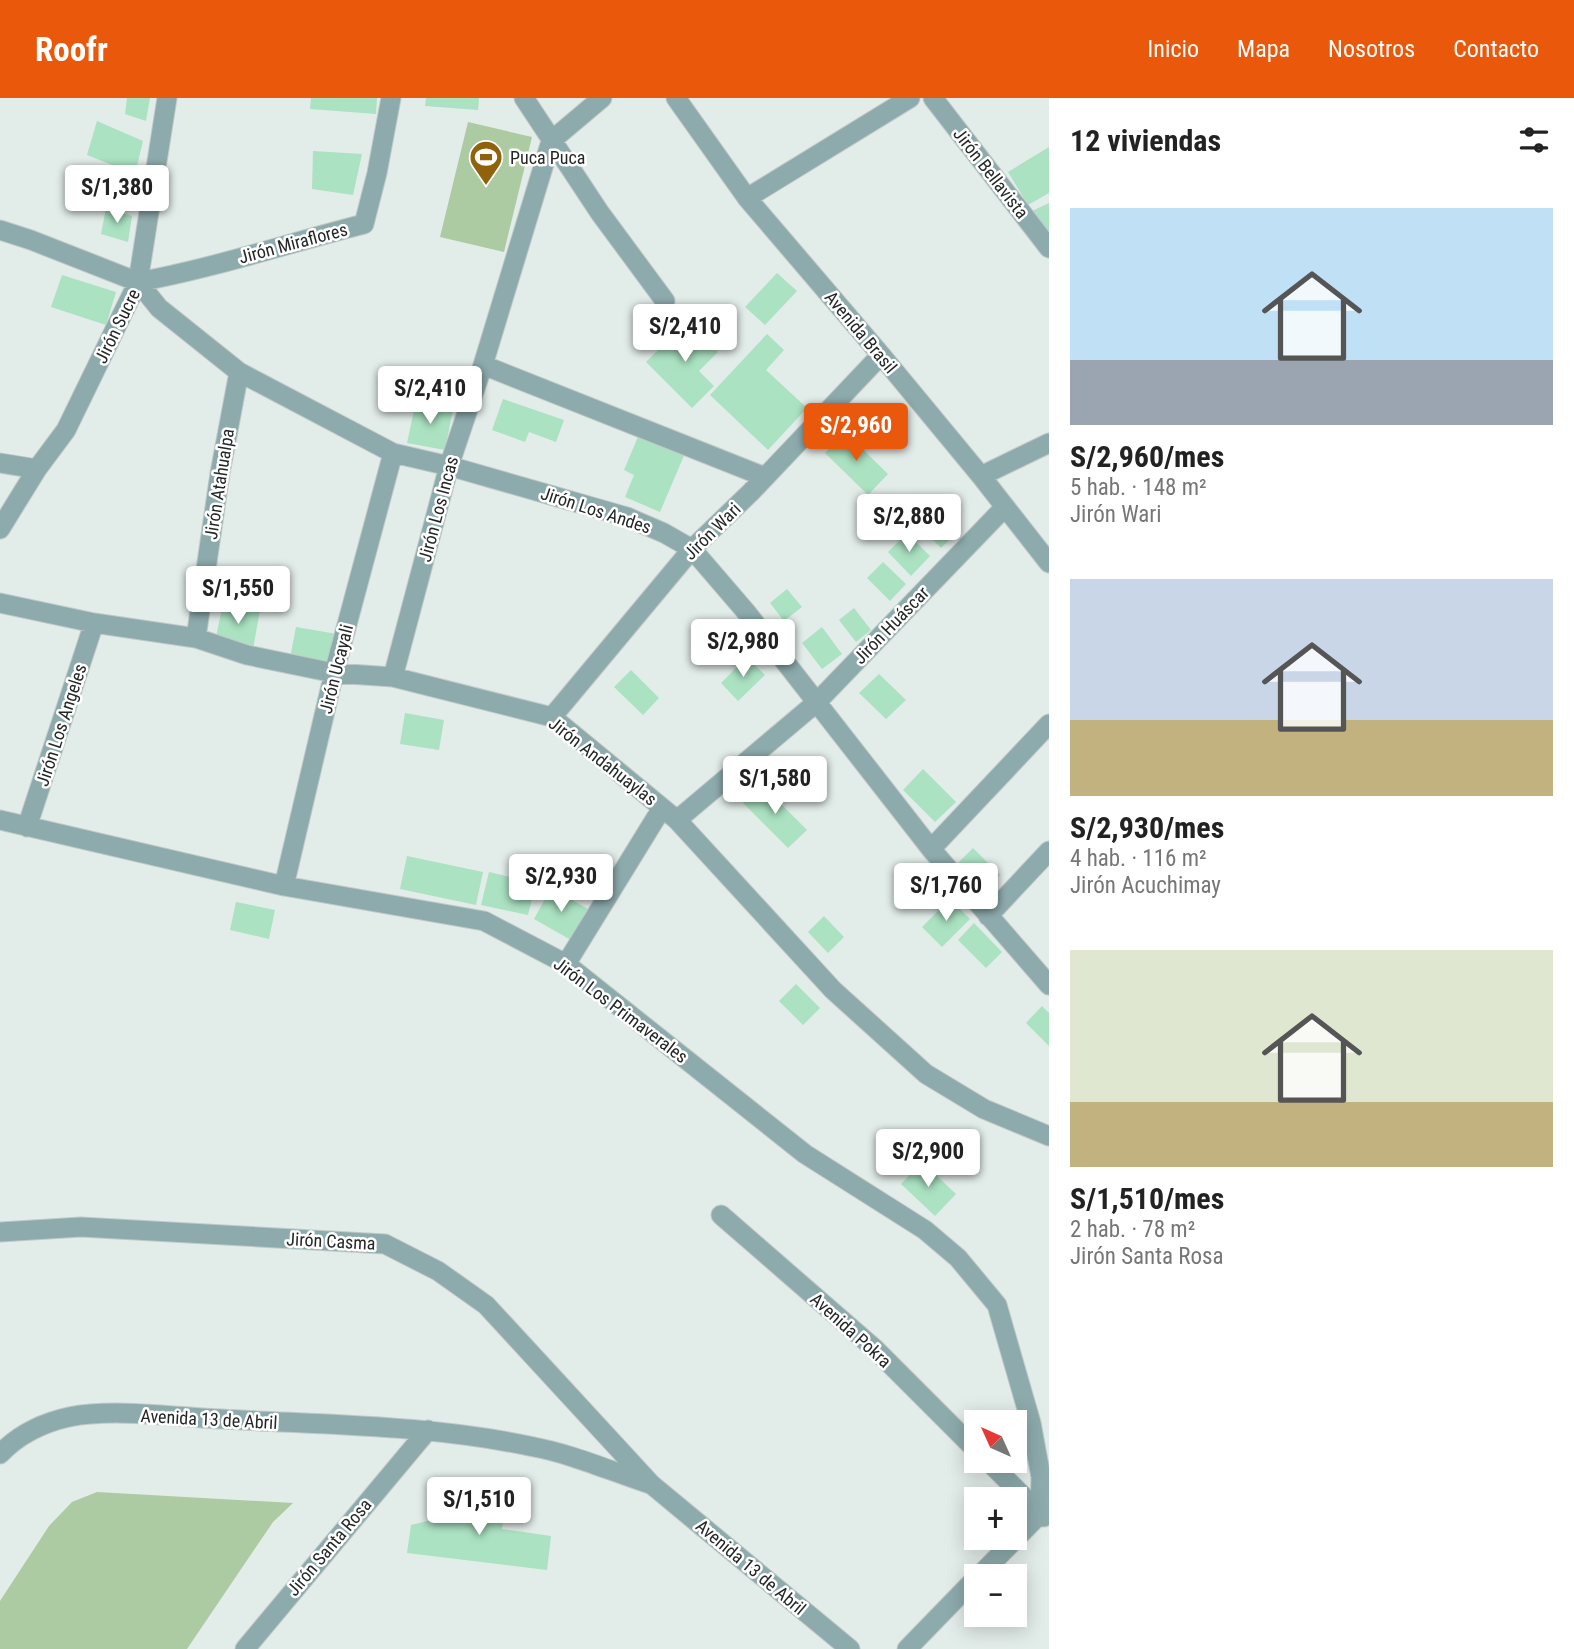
<!DOCTYPE html>
<html lang="es">
<meta charset="utf-8">
<style>
:root{--surface:#fff;--page:#f2f2f2;--text:#222;--muted:#767676;--accent:#ea580c}
body{margin:0;font-family:"Roboto Condensed",sans-serif;background:var(--page);color:var(--text);height:100vh;display:flex;flex-direction:column;font-size:26px;white-space:nowrap}
*{box-sizing:border-box;margin:0}
p{font-size:23px;color:var(--muted)}
.icon{flex:none;width:38px;height:38px;fill:none;stroke:currentColor;stroke-width:2;stroke-linecap:round;stroke-linejoin:round}
.map{position:relative;flex:1;overflow:hidden}
.details{display:flex;flex-direction:column;background:var(--surface);width:525px}
.details>*{flex:none}
.needle{width:46px;rotate:315deg}
.tools{position:absolute;left:964px;top:1312px;display:grid;gap:14px}
.tools a{display:grid;place-items:center;width:63px;height:63px;border-radius:0px;background:var(--surface);box-shadow:0 4px 18px #0003;font-size:35px}
.price{position:absolute;translate:-50% -60px;padding:0 16px;border-radius:7px;background:#fff;color:#222;font-size:23px;line-height:46px;filter:drop-shadow(0 2px 4px #0008)}
.price::after{content:'';position:absolute;left:50%;top:42px;width:21px;height:16px;margin-left:-10px;background:inherit;clip-path:polygon(0 0,100% 0,50% 100%)}
.price.active{background:var(--accent);color:#fff}
ul{padding:0;list-style:none}
li{display:grid;align-content:center;gap:14px;height:371px;padding:0 21px}
li span{display:grid;place-items:center;height:217px;border-radius:0px;color:#555}
li>.icon{margin-inline-start:auto}
span .icon{width:126px;height:126px;fill:#fffc;stroke-width:1}
li b{font-size:30px}
h2{display:flex;justify-content:space-between;align-items:center;height:84px;padding:0 21px;font-size:30px}
header{display:flex;align-items:center;gap:42px;box-sizing:border-box;height:98px;padding:0 35px;background:var(--accent);color:#fff}
header strong{font-size:33px}
nav{display:flex;gap:38px;margin-inline-start:auto;font-size:24px}
main{display:flex;flex:1;min-height:0}
.map>svg:first-child{display:block}
.green{fill:#accba2}
.building{fill:#abe2c2}
.lines{fill:none;stroke-linecap:round;stroke-linejoin:round}
.minor-casing{stroke:#c0c9c6;stroke-width:21}
.minor{stroke:#8daaac;stroke-width:19}
.labels{text-anchor:middle;dominant-baseline:central;stroke-width:5;stroke-linejoin:round;paint-order:stroke}
.poi-label{font-size:18px;fill:#232726;stroke:#fff;text-anchor:start}
.street-label{font-size:18px;fill:#232726;stroke:#fff}
</style>
<header>
<strong>Roofr</strong>
<nav><a>Inicio</a><a>Mapa</a><a>Nosotros</a><a>Contacto</a></nav>
</header>
<main>
<div class="map">
<svg width="1049" height="1551" viewBox="0 0 1049 1551">
<rect width="100%" height="100%" fill="#e2ece9"/>
<!-- green -->
<path class="green" d="M468,24L532,39L504,154L440,139Z
M97,1394L293,1405L273,1424L187,1551H0V1503L49,1428L72,1404Z"/>
<!-- building -->
<path class="building" d="M127,0H150L146,23L125,16Z
M311,0H377L376,16L310,11Z
M426,0H479L478,12L425,8Z
M97,23L143,43L135,76L87,57Z
M1049,49V95L1028,107L1008,74Z
M313,53L362,56L353,97L312,91Z
M1049,105V149L1032,113Z
M106,110L132,118L128,144L101,136Z
M777,175L797,193L765,227L745,209Z
M62,177L116,194L106,227L51,209Z
M687,223L718,254L699,273L714,288L692,310L646,264Z
M767,236L784,252L766,272L807,310L768,352L710,297Z
M503,301L564,322L556,344L529,334L525,344L492,332Z
M416,303L453,311L445,352L407,345Z
M640,334L686,353L660,414L625,399L634,377L624,372Z
M845,334L888,376L868,397L825,355Z
M934,407L959,432L941,450L916,425Z
M907,435L930,458L911,478L888,454Z
M883,464L906,486L890,503L867,480Z
M787,491L802,509L784,523L770,505Z
M223,505L260,512L253,551L215,544Z
M854,510L871,532L856,544L839,522Z
M296,529L337,536L331,568L290,560Z
M822,529L842,556L822,571L802,545Z
M747,559L765,577L738,603L721,585Z
M631,572L659,600L643,617L614,589Z
M879,576L906,602L886,621L859,595Z
M405,615L444,622L439,652L400,646Z
M923,671L956,704L935,724L903,692Z
M761,686L807,732L788,750L743,705Z
M973,750L1000,777L983,794L956,767Z
M407,758L483,774L476,807L400,791Z
M489,774L536,785L528,817L481,807Z
M551,790L588,811L571,842L534,821Z
M950,801L970,821L942,849L922,829Z
M236,804L275,812L269,841L230,832Z
M824,818L844,839L828,855L808,834Z
M974,825L1002,854L986,870L958,842Z
M796,886L820,910L803,927L779,903Z
M1042,908L1049,915V948L1026,925Z
M922,1064L956,1096L935,1118L901,1086Z
M461,1397L506,1402L502,1431L551,1438L547,1472L407,1455L411,1427L459,1415Z"/>
<g class="lines">
<defs>
<path id="minor" d="M524,0L600,115L665,203
M676,0L747,100L881,257L981,378L1049,465
M933,0L1049,150
M747,100L910,0
M0,132L31,142L138,184L159,210L239,274L393,355L449,368L627,419L664,435L692,451L747,515L931,751L1049,887
M138,184C214,170 289,145 364,126L377,75L391,0
M483,267L765,379
M0,365L37,371
M981,378L1049,345
M0,431L37,371L66,332L138,184L167,0
M0,505L94,525L196,540L247,557L334,575L393,579L552,619L677,722L833,892L926,976L984,1011L1049,1038
M196,540L220,375L239,274
M393,579L449,368L483,267L551,43L602,0
M552,619L692,451L751,394L881,257
M0,722L284,788L484,823L566,866L805,1056L925,1132L958,1160L997,1207L1031,1325L1041,1379L1040,1416L978,1479
M677,722L817,604L1005,409
M27,729L94,525
M931,751L1049,626
M284,788L334,575L393,355
M988,818L1049,753
M566,866L662,710
M721,1117L875,1251L976,1352
M0,1134L81,1129L385,1146L438,1173L486,1207L651,1386L850,1551
M0,1356C19,1336 42,1325 69,1319C114,1310 175,1319 222,1321C326,1327 432,1327 534,1349C572,1356 613,1374 650,1386
M988,1363L1044,1419
M245,1551L428,1332
M907,1551L976,1480"/>
</defs>
<!-- minor casing -->
<use href="#minor" class="minor-casing"/>
<!-- minor -->
<use href="#minor" class="minor"/>
</g>
<!-- icons -->
<defs>
<symbol id="stadium-pin" viewBox="-11 -11 22 30"><path d="M0 17L-7.5 6A9.5 9.5 0 1 1 7.5 6Z" fill="#90620b" stroke="#fff"/><path d="M0-5a6.5 5 0 1 0 0 10a6.5 5 0 1 0 0-10ZM-3.5-1.8h7v3.6h-7Z" fill="#fff"/></symbol>
</defs>
<g fill-rule="evenodd">
<use href="#stadium-pin" x="467" y="40" width="38" height="52"/>
</g>
<g class="labels">
<!-- poi labels -->
<g class="poi-label">
<text x="510" y="59">Puca Puca</text>
</g>
<!-- street labels -->
<g class="street-label">
<text transform="translate(991 75) rotate(52)">Jirón Bellavista</text>
<text transform="translate(293 145) rotate(-15)">Jirón Miraflores</text>
<text transform="translate(117 228) rotate(-64)">Jirón Sucre</text>
<text transform="translate(861 234) rotate(50)">Avenida Brasil</text>
<text transform="translate(219 386) rotate(-81)">Jirón Atahualpa</text>
<text transform="translate(438 411) rotate(-75)">Jirón Los Incas</text>
<text transform="translate(596 412) rotate(18)">Jirón Los Andes</text>
<text transform="translate(712 433) rotate(-45)">Jirón Wari</text>
<text transform="translate(891 527) rotate(-46)">Jirón Huáscar</text>
<text transform="translate(336 571) rotate(-76)">Jirón Ucayali</text>
<text transform="translate(61 627) rotate(-72)">Jirón Los Angeles</text>
<text transform="translate(603 663) rotate(38)">Jirón Andahuaylas</text>
<text transform="translate(621 912) rotate(37)">Jirón Los Primaverales</text>
<text transform="translate(331 1143) rotate(3)">Jirón Casma</text>
<text transform="translate(851 1232) rotate(42)">Avenida Pokra</text>
<text transform="translate(209 1321) rotate(3)">Avenida 13 de Abril</text>
<text transform="translate(329 1449) rotate(-50)">Jirón Santa Rosa</text>
<text transform="translate(751 1469) rotate(40)">Avenida 13 de Abril</text>
</g>
</g>
</svg>
<div class="tools">
<a><svg class="needle" viewBox="-14 -14 28 28"><path d="M0-13l5 13h-10z" fill="#e53935"/><path d="M0 13l5-13h-10z" fill="#767676"/></svg></a>
<a>+</a>
<a>−</a>
</div>
<b class="price" style="left:117px;top:127px">S/1,380</b>
<b class="price" style="left:685px;top:266px">S/2,410</b>
<b class="price" style="left:430px;top:328px">S/2,410</b>
<b class="price active" style="left:856px;top:365px">S/2,960</b>
<b class="price" style="left:909px;top:456px">S/2,880</b>
<b class="price" style="left:238px;top:528px">S/1,550</b>
<b class="price" style="left:743px;top:581px">S/2,980</b>
<b class="price" style="left:775px;top:718px">S/1,580</b>
<b class="price" style="left:561px;top:816px">S/2,930</b>
<b class="price" style="left:946px;top:825px">S/1,760</b>
<b class="price" style="left:928px;top:1091px">S/2,900</b>
<b class="price" style="left:479px;top:1439px">S/1,510</b>
</div>
<section class="details">
<h2>12 viviendas<svg class="icon" aria-label="filters" viewBox="0 0 24 24"><path d="M4 7h16M4 17h16"/><circle cx="9" cy="7" r="2"/><circle cx="15" cy="17" r="2"/></svg></h2>
<ul>
<li><span style="background:linear-gradient(#bfe0f5 70%,#9aa5b1 0)"><svg class="icon" aria-label="home" viewBox="0 0 24 24"><path d="M3 11l9-7 9 7M6 9v11h12V9"/></svg></span><div><b>S/2,960/mes</b><p>5 hab. · 148 m²</p><p>Jirón Wari</p></div></li>
<li><span style="background:linear-gradient(#c9d6e8 65%,#c2b280 0)"><svg class="icon" aria-label="home" viewBox="0 0 24 24"><path d="M3 11l9-7 9 7M6 9v11h12V9"/></svg></span><div><b>S/2,930/mes</b><p>4 hab. · 116 m²</p><p>Jirón Acuchimay</p></div></li>
<li><span style="background:linear-gradient(#dfe7d0 70%,#c2b280 0)"><svg class="icon" aria-label="home" viewBox="0 0 24 24"><path d="M3 11l9-7 9 7M6 9v11h12V9"/></svg></span><div><b>S/1,510/mes</b><p>2 hab. · 78 m²</p><p>Jirón Santa Rosa</p></div></li>
</ul>
</section>
</main>
